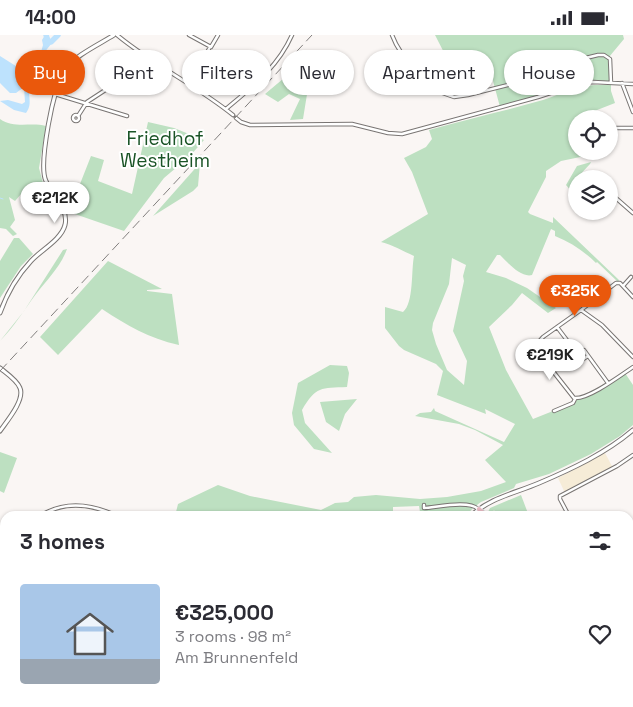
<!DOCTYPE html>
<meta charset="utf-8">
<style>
:root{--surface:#fff;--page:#f2f2f3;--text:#2b2b33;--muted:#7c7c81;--accent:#ea580c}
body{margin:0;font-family:"Space Grotesk",sans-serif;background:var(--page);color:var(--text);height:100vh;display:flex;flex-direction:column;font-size:19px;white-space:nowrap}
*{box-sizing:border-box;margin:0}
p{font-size:16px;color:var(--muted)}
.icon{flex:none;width:28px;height:28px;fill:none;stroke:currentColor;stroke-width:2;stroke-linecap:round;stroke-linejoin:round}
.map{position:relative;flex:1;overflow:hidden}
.side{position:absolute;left:0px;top:476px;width:634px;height:196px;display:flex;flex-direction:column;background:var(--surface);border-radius:15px 15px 0 0;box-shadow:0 1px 4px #0004}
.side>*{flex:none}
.guide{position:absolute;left:15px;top:15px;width:604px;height:45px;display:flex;gap:10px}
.fabs{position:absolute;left:568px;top:75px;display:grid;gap:10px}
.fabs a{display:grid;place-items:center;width:50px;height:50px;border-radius:50%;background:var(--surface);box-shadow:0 1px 4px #0004;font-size:25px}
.price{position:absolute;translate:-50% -42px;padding:0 11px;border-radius:18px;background:#fff;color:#222;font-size:16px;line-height:32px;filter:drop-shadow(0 1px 2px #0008)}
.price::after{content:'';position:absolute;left:50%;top:30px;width:15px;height:11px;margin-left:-8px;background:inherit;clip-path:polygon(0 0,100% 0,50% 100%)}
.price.on{background:var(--accent);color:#fff}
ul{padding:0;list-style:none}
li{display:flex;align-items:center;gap:15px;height:125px;padding:0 20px}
li span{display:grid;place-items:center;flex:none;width:140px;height:100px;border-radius:5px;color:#555}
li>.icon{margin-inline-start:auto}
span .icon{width:60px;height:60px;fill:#fffc;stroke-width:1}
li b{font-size:21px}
h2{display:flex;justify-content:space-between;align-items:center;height:60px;padding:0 20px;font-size:21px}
.chip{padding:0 18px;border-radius:22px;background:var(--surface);box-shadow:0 1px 4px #0004;font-size:18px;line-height:45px}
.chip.on{background:var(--accent);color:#fff}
.status{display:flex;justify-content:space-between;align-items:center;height:35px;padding:0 25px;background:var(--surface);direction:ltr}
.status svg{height:14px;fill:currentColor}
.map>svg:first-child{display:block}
.commercial{fill:#f6ecd7}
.green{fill:#bde0c1;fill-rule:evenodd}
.water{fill:#bde2fd}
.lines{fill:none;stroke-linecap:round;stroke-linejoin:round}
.stream{stroke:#bde2fd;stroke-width:1}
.canal{stroke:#bde2fd;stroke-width:3}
.river{stroke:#bde2fd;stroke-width:5.5}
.minor-casing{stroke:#797573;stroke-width:4.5}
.tertiary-casing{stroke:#797573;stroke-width:5}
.primary-casing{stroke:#d5d4d4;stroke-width:5.5}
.minor{stroke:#fff;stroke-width:2.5}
.tertiary{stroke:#fff;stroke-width:3}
.primary{stroke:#e9bbc4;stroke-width:4}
.rail{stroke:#827f7e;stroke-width:1;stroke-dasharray:10 5;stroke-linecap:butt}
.labels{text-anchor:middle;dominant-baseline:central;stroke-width:4;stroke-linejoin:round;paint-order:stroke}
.park-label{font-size:19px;fill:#1a5426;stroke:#fff}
</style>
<div class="status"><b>14:00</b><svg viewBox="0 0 49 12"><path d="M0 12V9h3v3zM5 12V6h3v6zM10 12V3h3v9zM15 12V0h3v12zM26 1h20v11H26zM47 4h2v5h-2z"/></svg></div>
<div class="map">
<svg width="633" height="672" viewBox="0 0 633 672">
<rect width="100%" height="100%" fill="#faf6f4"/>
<!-- commercial -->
<path class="commercial" d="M605,418L613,433L565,458L558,443Z
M0,493L5,494V514L0,519Z"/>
<!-- green -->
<path class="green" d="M435,0H623L624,4L609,22L611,48H585L500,72L489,31L455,39Z
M314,16L303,84L290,85L300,64L289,59L278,67L265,59L302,28Z
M595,50H611V56L615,68L592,77V84H576V116H590V120L561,126L546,136V142L528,177L530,179L553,188V182L619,245L618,247L597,227L596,228C584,216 570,207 555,201V196L551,194L532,240C521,243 508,228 500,220H497L486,237L506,243L527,253L556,273L548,278L522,258L512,270L489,292L506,335L533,384L573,368L574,366L625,338L633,350V390L620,401L591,419L549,439L516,449L514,453L481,467L473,473L466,481H175L178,469L218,450L250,461L321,475L335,468L348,467L354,462L376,460L420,464L447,462L481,456L506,447L485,425L503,410L475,395L459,389L415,381L420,378L431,377L434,373L435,376L504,407L515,389L485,374L486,379L437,360L443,336L436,329L404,315L399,311L385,293V272L403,277C414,268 411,236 414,221C403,216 393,210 381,207L428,179L412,137L404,123L426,112L432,104L429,95C467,84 505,76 543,65C561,59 576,51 595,50ZM452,223L466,230L463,241L464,246L453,296L467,326L464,350L447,335L436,309L432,295L433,288L449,249ZM419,471L420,477L393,478V472Z
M0,84C14,94 31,87 46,91L39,133L43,148C39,153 35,153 29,150L15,166L9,162L15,185L10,192L17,199L13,201L6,194L0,193Z
M148,87L174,93L204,105L190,121L164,143L124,196L69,177L91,121L104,125L98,146L132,159Z
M591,127L590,129L576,144V155L573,158L566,150L577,131Z
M200,128L198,151L193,156L153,181Z
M14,203H19L33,219L21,231L0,263V226Z
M67,214C61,231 47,245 36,259C24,275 14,292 0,306L24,276L63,215Z
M108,226L162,254L147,255V256L172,259L179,310C148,303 128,291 102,274L58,320L40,302Z
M330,330L347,331L349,338L347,352C321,353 316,351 302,375L305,388L332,418L314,414L294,390L292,378L298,348Z
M357,364L345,379L339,396L326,387L320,367Z
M0,417L17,423L4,458L0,456Z
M521,460L529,481H497L494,475L493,477L494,481H489L488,477L490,473Z
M629,587L633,588V672H504L499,668H629Z
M22,668H461L465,672H14L15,670Z"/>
<!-- water -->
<path class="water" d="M45,0H48L50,4L56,3L39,24L43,10L42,5Z
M0,21L19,33L23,46L26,49L28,46L30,47C26,58 34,68 26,78L14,75L0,66L8,65L22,69L25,67L24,52L16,58H10L0,48Z"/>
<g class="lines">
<!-- stream -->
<path class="stream" d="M0,163L3,164"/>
<!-- canal -->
<path class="canal" d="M27,50L38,27"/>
<!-- river -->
<path class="river" d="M46,0L48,6L51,7L58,0"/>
<defs>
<path id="minor" d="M117,0C153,30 196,50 233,80
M189,0L211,12L218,0
M392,0L396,9L417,44L434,55L454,62L468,60L512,49L557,30L598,20H604L610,24L611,48
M205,21L210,12
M622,48L633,77
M55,59L127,81
M226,74C252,52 278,32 292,0
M73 83a3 3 0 1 1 6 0a3 3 0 1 1-6 0Z
M78,81L87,67L139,33L147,24
M236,83L241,87L250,90L352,89L388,98L402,99L538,62L578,49L593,47L633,49
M609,93H633
M609,157L633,178
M609,171L616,163
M623,251L631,242
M633,262L620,248H616L581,275L602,290L633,322
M581,275L543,302L536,310L537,316L574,363C588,365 621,340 633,332
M557,292L582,325L588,321
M578,319L584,315L608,348
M554,376L573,368L575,364
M424,470V473C438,472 469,465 478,474
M40,481C65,465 92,469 117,481
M569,481L560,464V461L617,431L633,420
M629,498L633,495
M0,520L5,515
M0,546H5
M0,577L5,576
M629,586L633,587
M0,624L5,625"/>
<path id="tertiary" d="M0,278C7,258 17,241 31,226C41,215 61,205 65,190C69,173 52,161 46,146C38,130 54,50 64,35C76,20 98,10 114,0
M0,333C6,338 17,345 20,353C25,365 7,386 0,396
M471,481C489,463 516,458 539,448C572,434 606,418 633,395
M357,672L361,668"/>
<path id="primary" d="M479,474L486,481
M479,474L481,481
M0,538L5,537
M0,543L5,542
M629,572L633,573
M629,577L633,578"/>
</defs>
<!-- minor casing -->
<use href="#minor" class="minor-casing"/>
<!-- tertiary casing -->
<use href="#tertiary" class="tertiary-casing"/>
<!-- primary casing -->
<use href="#primary" class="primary-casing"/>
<!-- minor -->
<use href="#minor" class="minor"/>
<!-- tertiary -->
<use href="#tertiary" class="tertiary"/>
<!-- primary -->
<use href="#primary" class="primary"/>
<!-- rail -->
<path class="rail" d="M0,336L312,0"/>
</g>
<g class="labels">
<!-- park labels -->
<g class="park-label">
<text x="165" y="103">Friedhof<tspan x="165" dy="22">Westheim</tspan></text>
</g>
</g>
</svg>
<div class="fabs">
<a><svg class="icon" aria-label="locate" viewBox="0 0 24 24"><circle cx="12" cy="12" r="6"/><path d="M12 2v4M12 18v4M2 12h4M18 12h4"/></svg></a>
<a><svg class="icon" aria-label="layers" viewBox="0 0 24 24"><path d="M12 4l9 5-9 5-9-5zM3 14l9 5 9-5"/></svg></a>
</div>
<b class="price" style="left:55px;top:189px">€212K</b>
<b class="price on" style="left:575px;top:282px">€325K</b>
<b class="price" style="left:550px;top:346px">€219K</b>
<div class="guide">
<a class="chip on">Buy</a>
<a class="chip">Rent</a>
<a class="chip">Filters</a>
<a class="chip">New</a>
<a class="chip">Apartment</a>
<a class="chip">House</a>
</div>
<section class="side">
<h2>3 homes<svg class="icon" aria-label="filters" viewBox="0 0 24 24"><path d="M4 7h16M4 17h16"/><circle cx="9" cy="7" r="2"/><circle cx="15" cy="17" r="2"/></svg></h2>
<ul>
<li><span style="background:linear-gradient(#a9c7e8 75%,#9aa5b1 0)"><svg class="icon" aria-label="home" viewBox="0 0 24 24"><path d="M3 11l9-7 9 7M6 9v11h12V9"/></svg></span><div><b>€325,000</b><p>3 rooms · 98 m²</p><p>Am Brunnenfeld</p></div><svg class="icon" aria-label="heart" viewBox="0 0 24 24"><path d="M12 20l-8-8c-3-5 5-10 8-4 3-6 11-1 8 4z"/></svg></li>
</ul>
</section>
</div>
